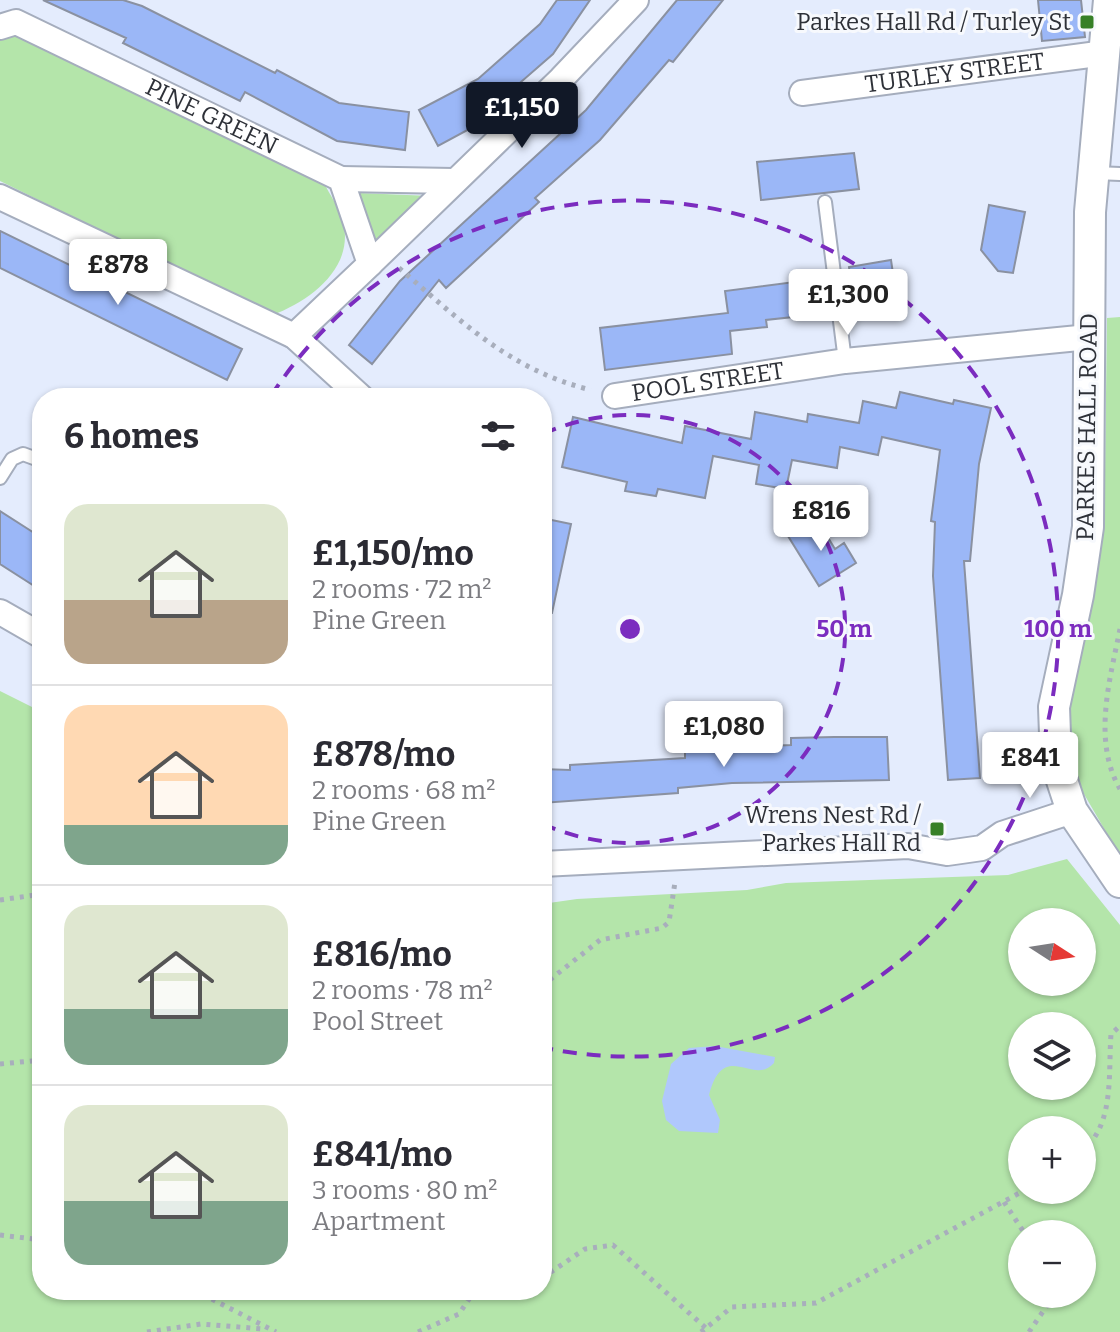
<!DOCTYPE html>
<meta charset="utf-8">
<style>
:root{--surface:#fff;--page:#f2f2f3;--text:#2b2b33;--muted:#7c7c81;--line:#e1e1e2;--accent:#111827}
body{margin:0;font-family:Bitter,serif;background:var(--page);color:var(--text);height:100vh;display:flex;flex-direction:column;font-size:30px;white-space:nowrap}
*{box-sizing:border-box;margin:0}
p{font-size:26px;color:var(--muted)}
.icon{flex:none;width:44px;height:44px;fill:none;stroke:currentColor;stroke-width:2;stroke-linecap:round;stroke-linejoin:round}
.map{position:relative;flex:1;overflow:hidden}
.details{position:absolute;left:32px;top:388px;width:520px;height:912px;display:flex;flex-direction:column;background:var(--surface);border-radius:32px;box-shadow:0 2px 6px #0004}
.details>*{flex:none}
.needle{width:52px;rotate:102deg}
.tools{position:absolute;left:1008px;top:908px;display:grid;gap:16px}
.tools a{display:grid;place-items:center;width:88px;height:88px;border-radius:50%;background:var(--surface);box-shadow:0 2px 6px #0004;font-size:40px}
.price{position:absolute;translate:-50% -68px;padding:0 18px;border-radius:8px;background:#fff;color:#222;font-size:26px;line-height:52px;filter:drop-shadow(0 2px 4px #0008)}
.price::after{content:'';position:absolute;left:50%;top:48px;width:24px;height:18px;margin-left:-12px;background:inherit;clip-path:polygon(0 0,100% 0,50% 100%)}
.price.on{background:var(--accent);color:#fff}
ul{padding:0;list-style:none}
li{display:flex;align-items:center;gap:24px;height:200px;padding:0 32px}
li+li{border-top:2px solid var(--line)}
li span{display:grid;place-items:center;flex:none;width:224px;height:160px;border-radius:24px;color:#555}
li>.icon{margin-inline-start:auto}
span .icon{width:96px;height:96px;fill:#fffc;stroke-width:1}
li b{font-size:34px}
h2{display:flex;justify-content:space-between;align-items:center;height:96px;padding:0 32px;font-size:34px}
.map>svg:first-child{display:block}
.green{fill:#b4e5aa;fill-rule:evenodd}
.water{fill:#b0c8fc}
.building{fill:#9bb7f7;stroke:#8a91a1;stroke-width:2}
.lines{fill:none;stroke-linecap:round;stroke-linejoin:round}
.service-casing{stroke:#a5adbd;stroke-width:16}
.minor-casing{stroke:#a5adbd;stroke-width:28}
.tertiary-casing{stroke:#a5adbd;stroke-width:34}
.path{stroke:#a8aebc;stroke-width:5;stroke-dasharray:4 6;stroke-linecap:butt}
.service{stroke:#fff;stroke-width:12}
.minor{stroke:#fff;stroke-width:24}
.tertiary{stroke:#fff;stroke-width:30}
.ring{fill:none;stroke:#7b2cbf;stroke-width:4;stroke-dasharray:14 10}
.poi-dot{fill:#378027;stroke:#f7f9fd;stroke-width:3}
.labels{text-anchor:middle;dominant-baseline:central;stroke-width:6;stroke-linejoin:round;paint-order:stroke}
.poi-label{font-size:24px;fill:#2e3138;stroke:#f7f9fd;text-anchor:end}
.street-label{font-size:24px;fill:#2e3138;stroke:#f7f9fd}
.centre{fill:#7b2cbf;stroke:#f7f9fd;stroke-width:4}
.ring-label{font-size:24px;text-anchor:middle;font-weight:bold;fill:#7b2cbf;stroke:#f7f9fd;stroke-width:6;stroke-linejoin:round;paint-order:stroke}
</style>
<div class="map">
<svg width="1120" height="1332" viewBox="0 0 1120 1332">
<rect width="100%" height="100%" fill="#e4ecfd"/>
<!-- green -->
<path class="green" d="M12,32L323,181C329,194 342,211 344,226C352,270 309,301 273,315L0,181V39Z
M359,193L431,196L372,246Z
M1120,317V856L1070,770L1064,704L1097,553L1105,470L1107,318Z
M0,691L42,712V1290H542V904L577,899L747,890L786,883L1008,875L1067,859L1120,925V1332H0ZM1022,922H1082V982H1022ZM1022,1026H1082V1086H1022ZM1022,1130H1082V1190H1022ZM1022,1234H1082V1294H1022Z"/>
<!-- water -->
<path class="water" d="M715,1046L775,1057L774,1063C753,1087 724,1038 709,1095L720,1120L718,1133L679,1131L666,1120L662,1101L671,1064L689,1048Z"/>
<!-- building -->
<path class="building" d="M43,0H123L142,6L275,73L277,70L339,103L409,112L405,150L337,141L245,92L240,101L123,43L126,38Z
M557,0H590L553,54L483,115L486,120L438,146L419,110L478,79L540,24Z
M677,0H723L673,62L669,60L600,140L535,198L539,202L446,288L439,280L372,364L349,345L400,281L586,110Z
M1038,0H1081L1085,37L1042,41Z
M854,153L859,189L761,200L757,162Z
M989,205L1025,212L1013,273L998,271L981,250Z
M0,231L242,349L227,380L0,268Z
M891,260L897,301L847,307L843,276L850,275L849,267Z
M825,278L830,313L766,320L767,327L730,331L732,354L605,370L600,328L728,313L725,291Z
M900,392L953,404L954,400L991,408L979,464L970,561H964L980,778L948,780L933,576L935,522L931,521L940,450L882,437L878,455L840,447L837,468L792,460L786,489L756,484L759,465L713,456L705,498L658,489L656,496L625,491L627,482L562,467L573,417L682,443L685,426L751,439L755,412L807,422L808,414L859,423L863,401L896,408Z
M0,511L42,538V591L0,564Z
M542,518L571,524L552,613L542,612Z
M816,518L835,549L844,543L856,563L819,586L788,536Z
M834,737H887L889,780L732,783L678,788V793L542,803V769L570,770V765L685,758V750L791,745V738Z"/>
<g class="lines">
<defs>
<path id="service" d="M1096,173L1120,174
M825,202L845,361
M0,478L12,459L23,454L42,461"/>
<g id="minor">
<path id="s1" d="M0,27L16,22L341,179L370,264L294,336"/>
<path id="s2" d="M802,93L1105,53"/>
<path d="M341,179L453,181"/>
<path d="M0,197L294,336L362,398"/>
<path d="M370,264L561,79L636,0"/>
<path id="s3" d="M615,396L845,361L1089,337"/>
<path d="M0,612L42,636"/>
<path d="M542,864L908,846L947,853L982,848L1002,834L1072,811"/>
</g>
<path id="tertiary" d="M1109,0L1090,212L1088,527L1078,595L1054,707L1056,762L1072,811L1120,882"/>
</defs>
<!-- service casing -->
<use href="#service" class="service-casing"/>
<!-- minor casing -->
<use href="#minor" class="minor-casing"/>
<!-- tertiary casing -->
<use href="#tertiary" class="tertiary-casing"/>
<!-- path -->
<path class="path" d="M399,268C460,320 509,370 591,390
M1120,629C1110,679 1092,741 1120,789
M0,900L42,894
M542,986L600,940L662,928L669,922L675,882
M0,1064L42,1060
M1082,1152C1115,1123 1108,1075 1111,1034L1120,1026
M1004,1202L1025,1234
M0,1235L42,1240
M542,1278L585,1249L613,1245L707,1329
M194,1290L276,1332
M147,1332L201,1324L264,1329
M418,1332L459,1314L475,1290
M701,1332L732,1307L816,1303L1025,1190
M1029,1332L1055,1294"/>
<!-- service -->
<use href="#service" class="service"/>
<!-- minor -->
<use href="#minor" class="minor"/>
<!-- tertiary -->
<use href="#tertiary" class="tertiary"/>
</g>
<!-- distance rings -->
<g class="ring">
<path d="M543 434A214 214 0 1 1 543 824"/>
<path d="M271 396A428 428 0 1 1 545 1048"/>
</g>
<!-- markers -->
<g class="poi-dot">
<rect x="1079" y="14" width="16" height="16" rx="4"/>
<rect x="929" y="821" width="16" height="16" rx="4"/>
</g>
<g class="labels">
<!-- poi labels -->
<g class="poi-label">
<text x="1071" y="22">Parkes Hall Rd / Turley St</text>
<text x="921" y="815">Wrens Nest Rd /<tspan x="921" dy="28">Parkes Hall Rd</tspan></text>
</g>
<!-- street labels -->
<g class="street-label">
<text stroke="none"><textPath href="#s2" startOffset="154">TURLEY STREET</textPath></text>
<text stroke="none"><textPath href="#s1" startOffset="234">PINE GREEN</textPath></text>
<text stroke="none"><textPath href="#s3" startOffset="94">POOL STREET</textPath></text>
<text transform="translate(1087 427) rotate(-89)">PARKES HALL ROAD</text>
</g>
</g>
<circle cx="630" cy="629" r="12" class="centre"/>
<g class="ring-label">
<text x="844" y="637">50 m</text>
<text x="1058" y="637">100 m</text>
</g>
</svg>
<div class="tools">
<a><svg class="needle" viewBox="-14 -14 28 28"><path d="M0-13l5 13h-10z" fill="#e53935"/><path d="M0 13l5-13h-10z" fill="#7c7c81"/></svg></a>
<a><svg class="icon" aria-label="layers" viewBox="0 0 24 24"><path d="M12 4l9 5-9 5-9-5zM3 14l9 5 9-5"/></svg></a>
<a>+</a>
<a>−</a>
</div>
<b class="price on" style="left:522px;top:150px">£1,150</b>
<b class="price" style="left:118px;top:307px">£878</b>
<b class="price" style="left:848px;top:337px">£1,300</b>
<b class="price" style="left:821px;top:553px">£816</b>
<b class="price" style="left:724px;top:769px">£1,080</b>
<b class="price" style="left:1030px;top:800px">£841</b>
<section class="details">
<h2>6 homes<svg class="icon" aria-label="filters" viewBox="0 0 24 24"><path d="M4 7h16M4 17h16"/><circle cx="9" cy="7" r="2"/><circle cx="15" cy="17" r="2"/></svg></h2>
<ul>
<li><span style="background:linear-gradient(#dfe7d0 60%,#b9a48a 0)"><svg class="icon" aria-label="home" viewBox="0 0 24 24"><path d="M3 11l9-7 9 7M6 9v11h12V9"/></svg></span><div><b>£1,150/mo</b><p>2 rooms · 72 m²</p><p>Pine Green</p></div></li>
<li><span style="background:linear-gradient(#ffd9b3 75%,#7fa58c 0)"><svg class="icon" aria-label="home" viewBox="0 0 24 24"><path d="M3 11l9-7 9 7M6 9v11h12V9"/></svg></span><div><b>£878/mo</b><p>2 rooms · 68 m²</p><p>Pine Green</p></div></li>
<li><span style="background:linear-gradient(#dfe7d0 65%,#7fa58c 0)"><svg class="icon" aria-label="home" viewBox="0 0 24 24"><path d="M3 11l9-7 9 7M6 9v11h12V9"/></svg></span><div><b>£816/mo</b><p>2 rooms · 78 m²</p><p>Pool Street</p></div></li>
<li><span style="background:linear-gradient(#dfe7d0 60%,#7fa58c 0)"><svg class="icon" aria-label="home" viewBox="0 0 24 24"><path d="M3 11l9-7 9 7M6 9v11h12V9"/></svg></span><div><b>£841/mo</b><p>3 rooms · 80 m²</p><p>Apartment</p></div></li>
</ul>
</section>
</div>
